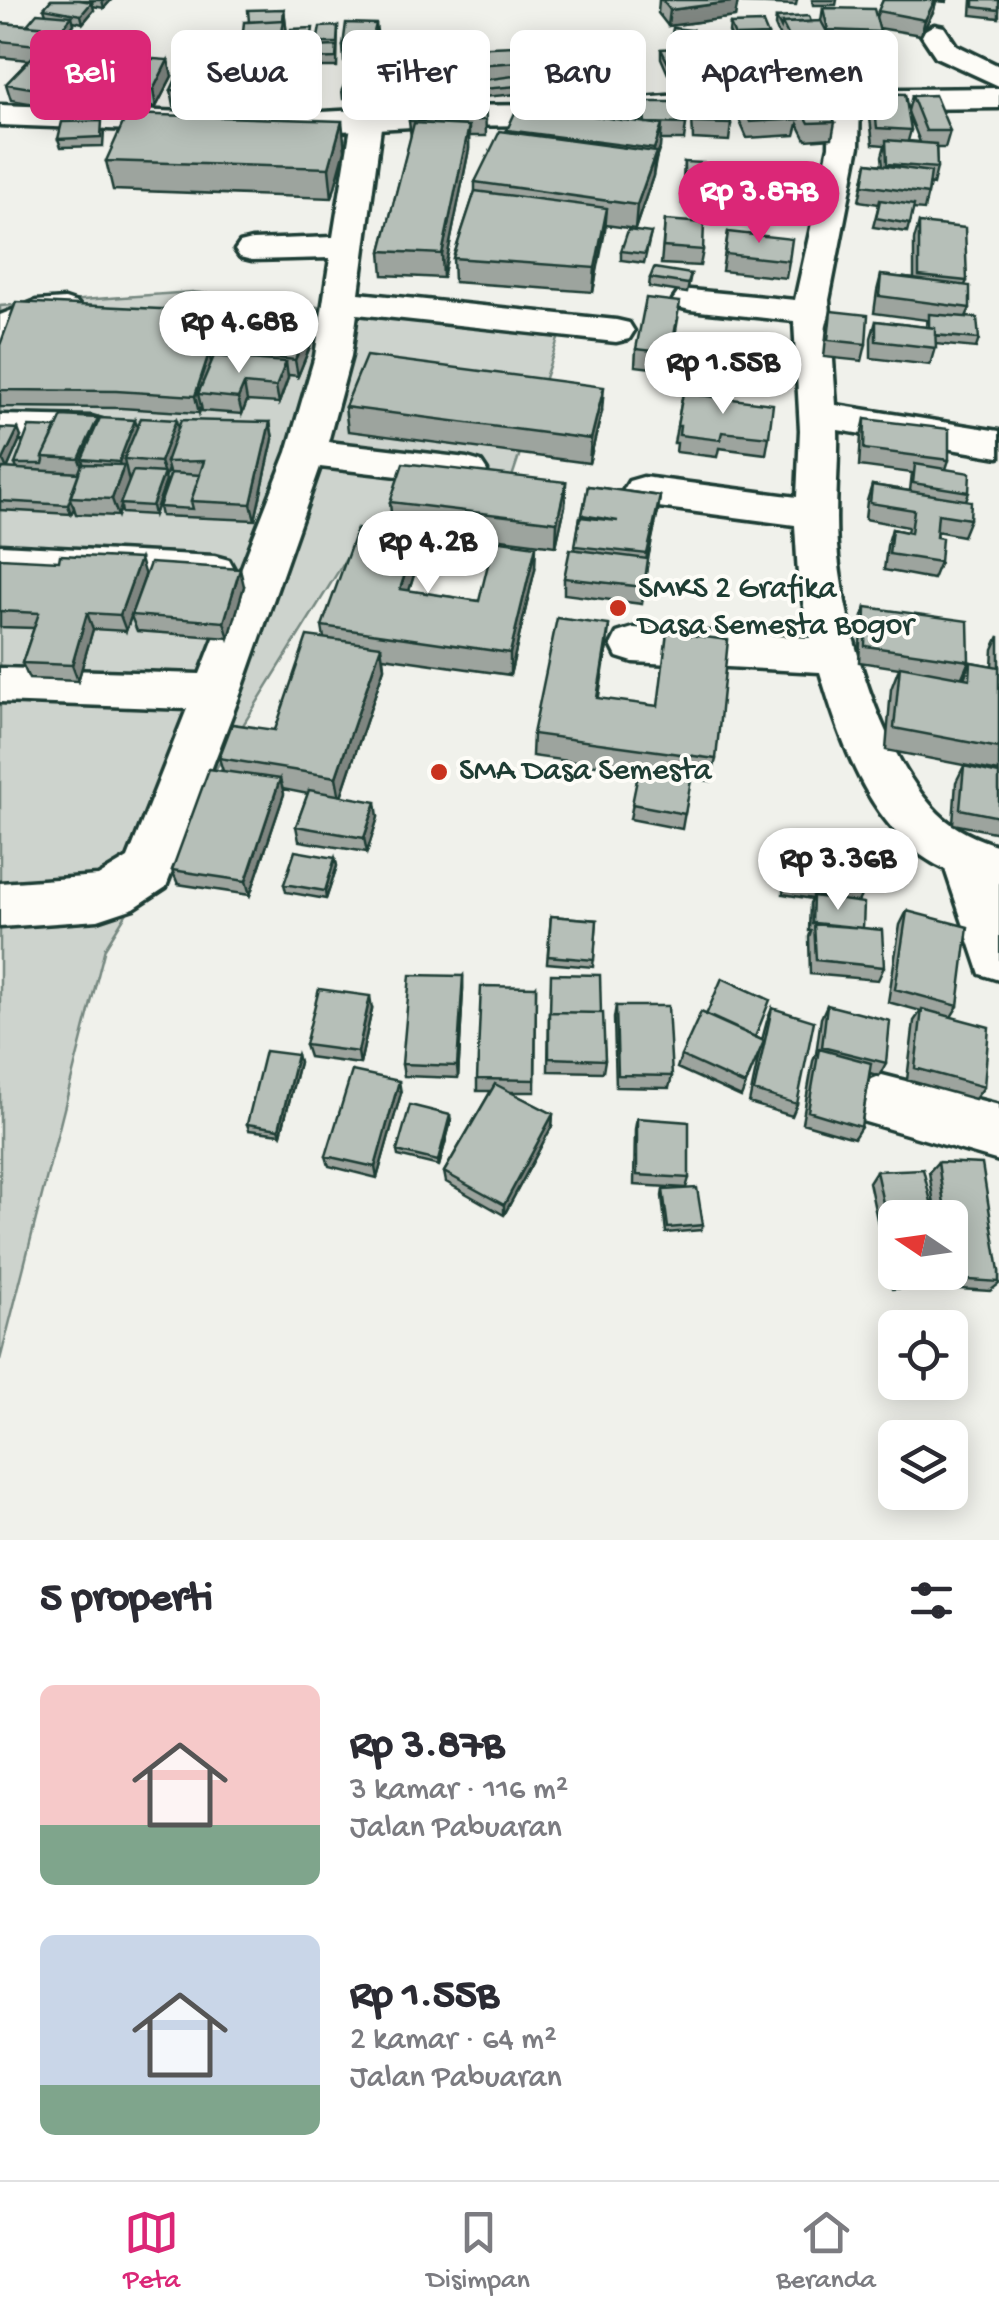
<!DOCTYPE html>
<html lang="id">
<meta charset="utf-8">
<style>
:root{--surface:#fff;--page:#f2f2f3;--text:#2b2b33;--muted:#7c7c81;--line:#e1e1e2;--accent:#db2777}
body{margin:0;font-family:"Gochi Hand",sans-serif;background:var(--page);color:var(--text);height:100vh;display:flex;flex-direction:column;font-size:38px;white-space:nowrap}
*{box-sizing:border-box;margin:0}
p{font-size:32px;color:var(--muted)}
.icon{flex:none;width:55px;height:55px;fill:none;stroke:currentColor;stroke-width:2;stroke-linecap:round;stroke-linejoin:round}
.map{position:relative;height:1540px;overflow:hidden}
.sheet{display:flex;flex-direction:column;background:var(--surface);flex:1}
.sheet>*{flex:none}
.banner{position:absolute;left:30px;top:30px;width:940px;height:90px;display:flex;gap:20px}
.needle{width:65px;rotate:283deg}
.buttons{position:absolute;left:878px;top:1200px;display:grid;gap:20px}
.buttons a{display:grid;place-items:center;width:90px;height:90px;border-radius:15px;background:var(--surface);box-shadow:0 5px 25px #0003;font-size:50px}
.price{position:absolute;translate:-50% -85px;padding:0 22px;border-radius:35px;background:#fff;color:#222;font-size:32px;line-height:65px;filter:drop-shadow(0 2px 5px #0008)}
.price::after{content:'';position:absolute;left:50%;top:60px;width:30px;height:22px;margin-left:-15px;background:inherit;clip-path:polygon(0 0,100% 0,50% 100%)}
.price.selected{background:var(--accent);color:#fff}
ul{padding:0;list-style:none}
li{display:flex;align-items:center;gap:30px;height:250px;padding:0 40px}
li span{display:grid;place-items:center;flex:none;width:280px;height:200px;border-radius:15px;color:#555}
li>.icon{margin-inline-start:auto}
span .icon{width:120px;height:120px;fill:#fffc;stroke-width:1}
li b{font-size:42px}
h2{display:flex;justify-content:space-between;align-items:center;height:120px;padding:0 40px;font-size:42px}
.chip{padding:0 35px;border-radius:15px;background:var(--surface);box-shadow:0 5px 25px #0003;font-size:35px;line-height:90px}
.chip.selected{background:var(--accent);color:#fff}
.dock{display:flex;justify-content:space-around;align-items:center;height:140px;border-top:2px solid var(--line);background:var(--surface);font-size:28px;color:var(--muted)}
.dock a{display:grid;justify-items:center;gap:5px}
.dock .selected{color:var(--accent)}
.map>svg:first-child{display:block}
.green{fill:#cdd3cd;stroke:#768880;stroke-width:2.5}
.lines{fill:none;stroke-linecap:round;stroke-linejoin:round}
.minor-casing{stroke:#1f3d34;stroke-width:7}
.major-casing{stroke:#1f3d34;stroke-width:7}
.minor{fill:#fdfcf7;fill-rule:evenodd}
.major{fill:#fdfcf7;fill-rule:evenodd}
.wall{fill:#9da49e;stroke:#1f3d34;stroke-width:2.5;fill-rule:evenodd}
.shaded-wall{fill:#7f8681;stroke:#1f3d34;stroke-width:2.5}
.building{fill:#b6bfb8;stroke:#1f3d34;stroke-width:2.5}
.poi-dot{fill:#c8321e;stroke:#fdfcf7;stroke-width:4}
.labels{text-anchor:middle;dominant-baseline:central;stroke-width:8;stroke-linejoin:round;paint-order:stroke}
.poi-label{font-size:32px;fill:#1f3d34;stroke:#fdfcf7;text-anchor:start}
</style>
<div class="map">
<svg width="999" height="1540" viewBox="0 0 999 1540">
<rect width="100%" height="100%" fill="#f0f1eb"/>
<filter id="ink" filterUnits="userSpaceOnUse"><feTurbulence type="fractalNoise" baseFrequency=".01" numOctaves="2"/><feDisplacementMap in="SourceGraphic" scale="20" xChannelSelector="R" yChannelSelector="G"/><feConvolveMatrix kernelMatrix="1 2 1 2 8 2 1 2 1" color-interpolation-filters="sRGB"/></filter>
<g filter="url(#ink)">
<!-- green -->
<path class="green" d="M192,292L559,336L488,549L362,533L105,948L0,1360V306Z"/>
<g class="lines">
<defs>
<path id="minor" d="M934,25L944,27L956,45L999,66V86L936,57L920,33Z
M587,75L597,78L616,112L612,118H590L572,84L577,78Z
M845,89L855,92L860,98L859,146L829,300L836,405L999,431V457L838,430C839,469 834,507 837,546C843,625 881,756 938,813C955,830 977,839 999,846V980L980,974L945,869C872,836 841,743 820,672L633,662L617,657L611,645L617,633L633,628L810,638L798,575L795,525L643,505L629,501L623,491L629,481L643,477L797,497L800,430L794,321L690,310L678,307L673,300L678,293L690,290L795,300L829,146L830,98L835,92Z
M367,111L378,114L382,120L359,293L616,320L629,323L634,331L629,339L616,342L357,314L351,356L328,442L467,458L481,462L487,471L481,480L467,484L320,467L241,692L166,887L134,908L98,920L0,927V883L98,876L128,858L187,709L0,702V668L200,674L287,452L315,356L330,258L252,260L240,257L235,250L240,243L252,240L333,237L352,120L356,114Z
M65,299L77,303L83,310L77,317C63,321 47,318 34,324C19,332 17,346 0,350V315L36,301Z
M0,415L92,417L106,421L111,430L106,439L92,443L0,439Z
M0,545L214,556L229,560L235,571L229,582L214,586L0,575Z
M882,1075L999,1105V1161L862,1121L854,1102L862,1083Z"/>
<path id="major" d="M999,88V108L729,111L555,125L430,126L268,135L0,125V105L268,115L430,106L555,105L729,91Z"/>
</defs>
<!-- minor casing -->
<use href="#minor" class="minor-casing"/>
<!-- major casing -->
<use href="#major" class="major-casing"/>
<!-- minor -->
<use href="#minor" class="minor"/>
<!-- major -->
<use href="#major" class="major"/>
</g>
<!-- wall -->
<path class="wall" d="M51,0H111L104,8L92,6L94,10L83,23L74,21V24L62,40L52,38L53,43L52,50L72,52L74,60L122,64L172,76L156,107L112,104L108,88L93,108L56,104L54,96L46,106L11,100L6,84L29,60L0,57V23L26,25L46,14L44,8Z
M659,0H737L735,17L668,26L658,13Z
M743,0H797L796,5L743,3Z
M812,0H837L836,5H813Z
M883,0H947L946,2L936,1L934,10L921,35L879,28L880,32L877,48L835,47L845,65L842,81L802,83L800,80L799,84L753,86L747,71L750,55L787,54L775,26L776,18L811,22L821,21L823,8L876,17Z
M972,0H999V18L971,15Z
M284,9L287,36L283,55L244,57L242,41L249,22Z
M730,24L768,35L766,43L734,44L729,32Z
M338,26L337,67H312L311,59L318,47L317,43Z
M692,30L689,47L699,63L698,71L668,74L661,58V49H669L670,42Z
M314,36L312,50L292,52L291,43Z
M378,40L372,64L344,62L343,46Z
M694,41L727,46L726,54L698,57L693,49Z
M467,48L519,62V75L530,85V93L483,97V81H475L468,64Z
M420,51L421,102L485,100L486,136H469V149L443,278L383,275L381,251L411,137L409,121L420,102L396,99L395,83Z
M373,66L372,99H343L342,90Z
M231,69L214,110L174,106L171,90Z
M312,69L313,78L305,99H252L250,91Z
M873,93L908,111L912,96L950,131L945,148H936L937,168L933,185L930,184L924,210L913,209L907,232L873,227L879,204L859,201L867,163L883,165L882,156L885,145L873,144L869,109ZM908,112L920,142L908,141L911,130Z
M794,95L835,122L832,138L806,140L798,124L795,135L747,138L738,117L741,100L792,105Z
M694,101L731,124L729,141L693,139L692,117Z
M643,102L686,124L684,140H660L653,176L635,229L605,225L593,292L454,282L453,258L475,192V182L507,130L607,118L608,110L623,120L642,122Z
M104,130L103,146L61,147L58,139Z
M345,150L332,198L113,190L106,161Z
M684,162L782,193L779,209L682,204Z
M665,220L703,250L700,266L661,264Z
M919,223L967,281L965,285L970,308L966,317L979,339L976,348L936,344L930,365L871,358V338L876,321L926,327L927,320L874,313L877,291L881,275L914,279V240Z
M728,232L789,261L786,278L722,271Z
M651,233L644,263L621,260V251Z
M691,274L687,293L649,287L650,278Z
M831,311L866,344L862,361L824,357L827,327Z
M313,317L315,334L298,376L288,375V378L279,403L247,401L242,414L202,411L201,406L199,413L121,408L0,407V345L264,325Z
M678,319L669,370L635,366L636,349Z
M683,393L769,437L766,454L719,448L717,457L676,452L677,443H674Z
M345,407L602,411L589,463L348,431Z
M865,419L949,460L946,469L969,492L966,500L970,519L963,536L936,531L940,562L933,579L884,570L887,546L892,529L907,532L908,527L865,519L867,501L872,485L910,491L912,473L859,466L861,436Z
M99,422L137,427L178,429L270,422L273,439L255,520L161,516L159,507L170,475L168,469L165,478L166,481L154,515L122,513L121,507L118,516L76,514L74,508L71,514L0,510V470L1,472L3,469H0V428L21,437L7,469H17L15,464L57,428Z
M566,482L565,506L556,546L392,525L390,502Z
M588,486L660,496L648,559L642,604L564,594V578L575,550L580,517H582Z
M0,558L145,576L244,586L229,638L137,631L131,616L126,631L93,629L78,681L29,679L22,663L34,628L0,627Z
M418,562L409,591L479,601L535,569L510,675L383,657L384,668L341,796L378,817L367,852L299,841L296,826L308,794L283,789L284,794L250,895L178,884L172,870L223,771L219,758L275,730L324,638L322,626Z
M866,607L969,661L962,677L964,678L971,662L992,666L993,649L999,636V772L886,750L891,689L899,668L859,662L861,623Z
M609,625L598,698L716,759L711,781L691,778L682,829L630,819L639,771L532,756L533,734Z
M964,766L999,774V833L953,824L956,782Z
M790,844L863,892L858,902L863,928L884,967L878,980L810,974L809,937L811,931H809L810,903L812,899L783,894L785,859Z
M335,858L337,866L326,899L286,892L284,884Z
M907,911L958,1006L951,1017L984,1087L975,1099L907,1080L914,1021L921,1011L888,1002L900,925Z
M551,916L597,920L593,967L547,963Z
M463,976V989L458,1078L404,1076L402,1064Z
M536,987L535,1092H510L553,1114L552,1126L504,1215L446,1182L444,1172L491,1091H477V1079Z
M827,1005L886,1063L879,1076L870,1073L861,1127L854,1138L802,1123L813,1061L816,1054L821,1018Z
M616,1006L672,1076L669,1088L616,1087L614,1018Z
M772,1008L797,1104L792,1116L749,1103L760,1049L741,1097L677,1068L681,1056L755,1037L762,1040L767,1021Z
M372,1009L360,1064L309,1057L305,1045Z
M549,1012L601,1013L605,1060L603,1072L548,1071Z
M297,1055L299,1062L281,1134L249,1130L247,1124Z
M401,1093L377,1178L329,1166L326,1156Z
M637,1118L689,1178L686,1188L634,1185L635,1129Z
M451,1121L439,1166L398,1156L397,1151Z
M938,1162L999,1271V1284L990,1291L945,1288L944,1282L940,1286L892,1289L869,1182L876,1171L895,1218V1272H950V1218H936L929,1172Z
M663,1190L703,1225L701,1230L666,1233L662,1196Z"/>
<!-- shaded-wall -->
<path class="shaded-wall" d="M102,0H111L104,8Z
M935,0H936L934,10L921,35L925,20Z
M738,1L735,17L668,26L670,10Z
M92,2L94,10L83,23L81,15Z
M284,9L287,36L283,55L281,39Z
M72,16L74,24L62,40L60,31Z
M376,24L378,40L372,64L370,48Z
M49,27L53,43L50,62L45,46Z
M72,52L76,68L52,88L54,96L46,106L42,90Z
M119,52L123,68L93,108L88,92Z
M229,53L231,69L214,110L211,94Z
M168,60L172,76L156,107L153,90Z
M312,69L313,78L305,99L304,90Z
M342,121L345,150L332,198L329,168Z
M662,125L660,148L654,164L653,176L635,229L637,205L653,161L654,149Z
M469,126V149L443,278L442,254Z
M607,208L605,231L593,292L595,268Z
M262,314L265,330L250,355L252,364L249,373L245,356Z
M313,317L315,334L298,376L295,360Z
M209,353L213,370L198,394L201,406L199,413L195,396Z
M286,362L288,378L279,403L276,387Z
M244,384L247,401L242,414L238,398Z
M604,387L602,411L589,463L591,439Z
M98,418L103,435L82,459L86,472L85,476L79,459Z
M135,420L140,437L124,459L129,482L118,516L112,499L122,472L119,462Z
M176,420L180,437L166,462L168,469L165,478L166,481L154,515L152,506L164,474L160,462Z
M270,422L273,439L255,520L251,504Z
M18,429L21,437L7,469L3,460Z
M566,482L565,506L556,546L557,522Z
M660,496L658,512L645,571L647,554Z
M70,499L74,508L71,514L68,505Z
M417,538L418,562L402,613L400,589Z
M536,546L535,569L510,675V653Z
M140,559L145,576L126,631L120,615Z
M240,569L244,586L229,638L224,622Z
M87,613L93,629L78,681L72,665Z
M609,625L607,647L595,720L597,698Z
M381,646L384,668L340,799L336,777Z
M280,779L284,794L250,895L246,881Z
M376,802L378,817L367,852L364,838Z
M335,858L337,866L326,899L325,891Z
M463,976V989L458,1078L457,1066Z
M370,996L372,1009L360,1064L358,1052Z
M297,1055L299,1062L281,1134L279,1129Z
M399,1081L401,1093L377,1178L375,1167Z
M553,1114L552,1126L504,1215V1205Z
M450,1115L451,1121L439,1166L438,1161Z"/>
<!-- building -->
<path class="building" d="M51,0H79L92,2L81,15L44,8Z
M662,0H737L738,1L670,10Z
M883,0H935L925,20L878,11Z
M974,0H999V10L974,7Z
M823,8L874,9L880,32L828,30Z
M284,9L283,20L249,22L248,10Z
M37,13L72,16L60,31L49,30V27L27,25Z
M809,16L811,22L782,23L781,28L776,18Z
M284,20L281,39L242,41L244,22Z
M821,21L845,65L805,67L801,60L802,68L756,70L750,55L797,53L782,23Z
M0,23L49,27L45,46L0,41Z
M346,23L376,24L370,48L343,46Z
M763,23L768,35L735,36L730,24Z
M338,26L337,43H317L320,27Z
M313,28L311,42L291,43V29Z
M673,28L692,30L689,43L670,42Z
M722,38L727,46L699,49L694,41Z
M337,46L336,58L311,59L313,47Z
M515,46L519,62L475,65L467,48Z
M691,47L699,63L669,65L661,49Z
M40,49L72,52L42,90L6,84Z
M81,50L119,52L88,92L52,88Z
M420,51V86L395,83L397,55Z
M188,52L229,53L211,94L171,90Z
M126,57L168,60L153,90L108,87Z
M373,66L372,91L342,90L351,67Z
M312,69L304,90L250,91L258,72Z
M521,75L530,85L483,89V80Z
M819,93L835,122L809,123L794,95Z
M873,93L905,94L911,130L877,128Z
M935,95L950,131H926L912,96Z
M788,98L799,119L750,122L741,100Z
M485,100L486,120L409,121V102Z
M694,101L729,102L731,124L695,123Z
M643,102H683L686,124L645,123Z
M518,106L662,125L654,149L507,130Z
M608,110H623V120L608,118Z
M127,114L342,121L329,168L106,161Z
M102,121L101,137L58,139L62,122Z
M414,123L469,126L442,254L381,251Z
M500,131L656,152L637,205L475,182Z
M886,140L936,144L937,168L887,164Z
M684,162L780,167L782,193L684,188Z
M867,163L931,172L928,194L863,185Z
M475,191L607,208L595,268L453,258Z
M880,200L914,205L910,224L876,218Z
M665,220L704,223L703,250L663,247Z
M919,223L965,228L967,281L919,276Z
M628,230L651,233L645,254L621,251Z
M728,232L792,239L789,261L725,254Z
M654,268L691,274L688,284L650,278Z
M881,275L970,286V308L879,296Z
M646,298L680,302L671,353L636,349Z
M16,302L262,314L245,356L209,353L195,396L116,391L0,390V345Z
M831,311L868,315L866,344L828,340Z
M269,313L313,317L295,360L250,355Z
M929,314L977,318L979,339L935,335V328L929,327Z
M876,321L935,328L936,348L876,341Z
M214,356L286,362L276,387L244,384L238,398L198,394Z
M366,356L604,387L591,439L345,407Z
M683,393L773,404L769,437L722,432L720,440L679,435L680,426H677Z
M62,416L98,418L79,459L43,457Z
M100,418L135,420L119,462L82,459Z
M141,418L176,420L160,462L124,459Z
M865,419L949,429V460L864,449Z
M181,420L270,422L251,504L191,501L204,461L166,462Z
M29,427L57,428L43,457L44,460L43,464H15Z
M0,428L18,429L3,460H0Z
M403,463L566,482L557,522L390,502Z
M82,464L124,465L112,499L70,497Z
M915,464L970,473L969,492L913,483Z
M3,468L79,473L68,505L0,501V474Z
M133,471L164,473L152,506L120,504Z
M171,473L200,475L191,501L193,509L159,507Z
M872,485L971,501L970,519L938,514L936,537L942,538L940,562L889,554L892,529L911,533L914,510L870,503Z
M588,486L660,496L647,554L575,546L580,517L618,521L582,515Z
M357,529L417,538L400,589L479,601L494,540L536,546L510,653L322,626Z
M570,549L648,559L644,587L564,578Z
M60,555L140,559L120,615L87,613L72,665L22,663L39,613L0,611V558L59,561Z
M150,563L240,569L224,622L131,615Z
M866,607L968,621L969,661L865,646Z
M557,618L609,625L597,698L658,706L667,632L728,640L716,759L533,734Z
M307,636L381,646L336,777L219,758L232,724L275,730Z
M971,662L999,667V748L894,728L900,666L970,679Z
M640,765L692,774L685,814L632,804Z
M964,766L999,774V817L960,809Z
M209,769L280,779L246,881L172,870Z
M309,790L376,802L364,838L296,826Z
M790,844L864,855L863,892L788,880Z
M295,851L335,858L325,891L284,884Z
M813,896L864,903L863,928L812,924Z
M907,911L968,927L958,1006L895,989Z
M551,916L597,920L594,960L548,956Z
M814,923L882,930L884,967L816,960Z
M551,974L600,975L601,1013L550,1012Z
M410,975L463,976L457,1066L402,1064Z
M722,978L770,1000L755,1037L706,1015Z
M481,986L536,987L535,1080L477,1079Z
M319,989L370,996L358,1052L305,1045Z
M827,1005L890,1021L886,1063L822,1047Z
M616,1006H668L672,1076L618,1075Z
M772,1008L814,1021L797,1104L754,1091Z
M922,1009L989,1027L984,1087L915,1068Z
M549,1012L603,1013L605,1060L549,1058Z
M701,1012L764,1041L745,1085L681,1056Z
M819,1049L871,1063L861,1127L808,1111Z
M265,1051L297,1055L279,1129L247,1124Z
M352,1071L399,1081L375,1167L326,1156Z
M495,1084L553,1114L504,1205L444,1172Z
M410,1105L450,1115L438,1161L397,1151Z
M637,1118L689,1122V1178L637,1175Z
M938,1162L982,1164L999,1271V1282L954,1279L950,1247V1218H946Z
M923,1169L935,1218H895V1258L876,1171Z
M697,1188L703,1225L668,1228L663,1190Z
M898,1272H948L949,1277L900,1280Z"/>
</g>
<!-- markers -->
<g class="poi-dot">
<circle cx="618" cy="608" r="10"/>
<circle cx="439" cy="772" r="10"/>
</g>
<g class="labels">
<!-- poi labels -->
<g class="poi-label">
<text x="638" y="590">SMKS 2 Grafika<tspan x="638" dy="37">Dasa Semesta Bogor</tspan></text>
<text x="459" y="772">SMA Dasa Semesta</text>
</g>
</g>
</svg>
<div class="buttons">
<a><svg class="needle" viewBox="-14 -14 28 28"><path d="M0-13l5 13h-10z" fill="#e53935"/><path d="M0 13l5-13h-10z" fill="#7c7c81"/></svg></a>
<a><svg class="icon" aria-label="locate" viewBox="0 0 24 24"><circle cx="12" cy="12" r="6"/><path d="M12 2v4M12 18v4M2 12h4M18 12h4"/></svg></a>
<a><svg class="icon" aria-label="layers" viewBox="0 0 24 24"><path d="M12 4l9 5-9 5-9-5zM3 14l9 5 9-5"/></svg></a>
</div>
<b class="price selected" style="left:759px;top:246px">Rp 3.87B</b>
<b class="price" style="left:239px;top:376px">Rp 4.68B</b>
<b class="price" style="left:723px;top:417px">Rp 1.55B</b>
<b class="price" style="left:428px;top:596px">Rp 4.2B</b>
<b class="price" style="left:838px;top:913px">Rp 3.36B</b>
<div class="banner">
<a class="chip selected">Beli</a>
<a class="chip">Sewa</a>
<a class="chip">Filter</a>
<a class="chip">Baru</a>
<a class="chip">Apartemen</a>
</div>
</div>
<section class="sheet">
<h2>5 properti<svg class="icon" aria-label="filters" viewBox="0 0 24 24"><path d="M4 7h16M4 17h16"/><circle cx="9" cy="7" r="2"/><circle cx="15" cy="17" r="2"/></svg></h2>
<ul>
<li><span style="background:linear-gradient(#f6c9c9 70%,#7fa58c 0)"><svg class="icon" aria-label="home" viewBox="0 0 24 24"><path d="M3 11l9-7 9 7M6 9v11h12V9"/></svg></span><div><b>Rp 3.87B</b><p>3 kamar · 116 m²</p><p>Jalan Pabuaran</p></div></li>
<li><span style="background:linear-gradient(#c9d6e8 75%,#7fa58c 0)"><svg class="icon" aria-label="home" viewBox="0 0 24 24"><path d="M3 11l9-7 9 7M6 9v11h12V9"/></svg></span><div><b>Rp 1.55B</b><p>2 kamar · 64 m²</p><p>Jalan Pabuaran</p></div></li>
</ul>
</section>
<nav class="dock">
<a class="selected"><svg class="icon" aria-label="map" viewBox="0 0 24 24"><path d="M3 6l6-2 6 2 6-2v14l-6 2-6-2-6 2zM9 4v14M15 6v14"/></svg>Peta</a>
<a><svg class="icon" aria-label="saved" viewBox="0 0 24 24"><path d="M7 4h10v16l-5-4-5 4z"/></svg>Disimpan</a>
<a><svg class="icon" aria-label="home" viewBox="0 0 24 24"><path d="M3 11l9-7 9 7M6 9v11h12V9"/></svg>Beranda</a>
</nav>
